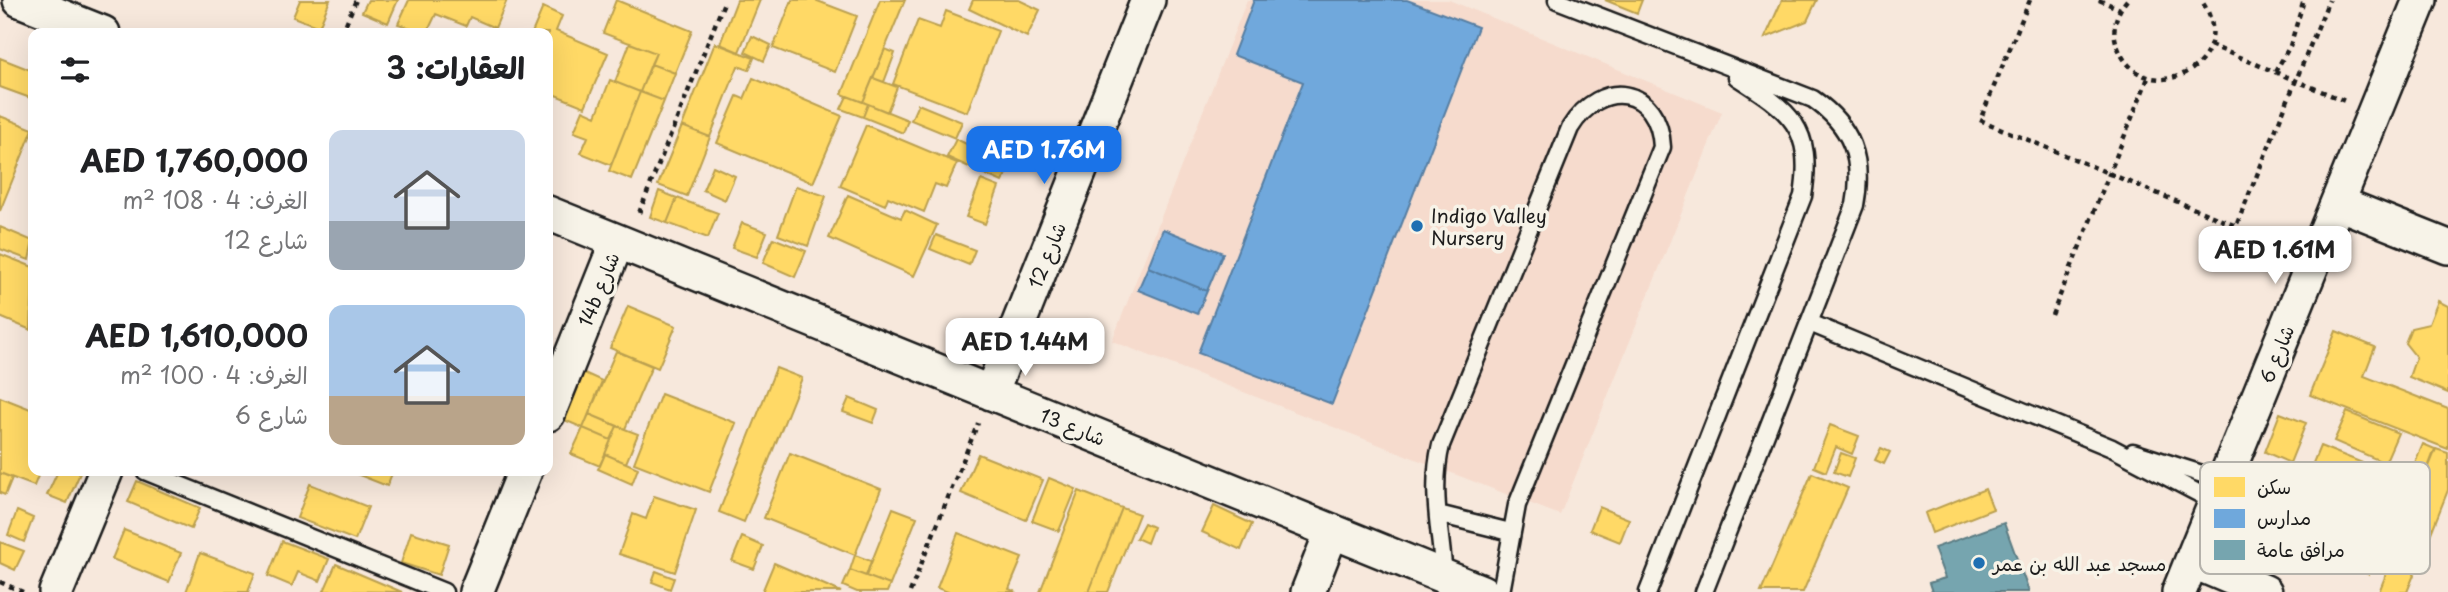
<!DOCTYPE html>
<html lang="ar">
<meta charset="utf-8">
<style>
:root{--surface:#fff;--page:#f2f2f2;--text:#202124;--muted:#757577;--accent:#1a73e8}
body{margin:0;font-family:"Playpen Sans","Playpen Sans Arabic",sans-serif;background:var(--page);color:var(--text);direction:rtl;height:100vh;display:flex;flex-direction:column;font-size:26px;white-space:nowrap}
*{box-sizing:border-box;margin:0}
p{font-size:23px;color:var(--muted)}
.icon{flex:none;width:38px;height:38px;fill:none;stroke:currentColor;stroke-width:2;stroke-linecap:round;stroke-linejoin:round}
.map{position:relative;flex:1;overflow:hidden;direction:ltr}
.drawer{position:absolute;left:28px;top:28px;width:525px;height:448px;display:flex;flex-direction:column;background:var(--surface);border-radius:14px;box-shadow:0 7px 28px #0002;direction:rtl}
.drawer>*{flex:none}
.price{position:absolute;translate:-50% -60px;padding:0 16px;border-radius:14px;background:#fff;color:#222;font-size:23px;line-height:46px;filter:drop-shadow(0 2px 4px #0008)}
.price::after{content:'';position:absolute;left:50%;top:42px;width:21px;height:16px;margin-left:-10px;background:inherit;clip-path:polygon(0 0,100% 0,50% 100%)}
.price.active{background:var(--accent);color:#fff}
ul{padding:0;list-style:none}
li{display:flex;align-items:center;gap:21px;height:175px;padding:0 28px}
li span{display:grid;place-items:center;flex:none;width:196px;height:140px;border-radius:14px;color:#555}
li>.icon{margin-inline-start:auto}
span .icon{width:84px;height:84px;fill:#fffc;stroke-width:1}
li b{font-size:30px}
h2{display:flex;justify-content:space-between;align-items:center;height:84px;padding:0 28px;font-size:30px}
.map>svg:first-child{display:block}
.built{fill:#f6dbcd}
.homes{fill:#ffd966;stroke:#bba050;stroke-width:2}
.schools{fill:#6fa8dc;stroke:#567ea2;stroke-width:2}
.public{fill:#76a5af;stroke:#5b7c83;stroke-width:2}
.lines{fill:none;stroke-linecap:round;stroke-linejoin:round}
.service-casing{stroke:#1c1c1c;stroke-width:21}
.minor-casing{stroke:#1c1c1c;stroke-width:38}
.path{stroke:#1c1c1c;stroke-width:4.5;stroke-dasharray:5 5;stroke-linecap:butt}
.service{stroke:#f7f3e8;stroke-width:16}
.minor{stroke:#f7f3e8;stroke-width:33}
.poi-dot{fill:#1f6fb2;stroke:#f7f3e8;stroke-width:2.5}
.labels{text-anchor:middle;dominant-baseline:central;stroke-width:7;stroke-linejoin:round;paint-order:stroke}
.poi-label{font-size:19px;fill:#1c1c1c;stroke:#f7f3e8;text-anchor:start}
.street-label{font-size:19px;fill:#1c1c1c;stroke:#f7f3e8}
.key{fill:#f7f3e8;stroke:#b5b2ab;stroke-width:2}
.key-label{font-size:19px;fill:#1c1c1c}
</style>
<div class="map">
<svg width="2448" height="592" viewBox="0 0 2448 592">
<rect width="100%" height="100%" fill="#f7e8dc"/>
<filter id="ink" filterUnits="userSpaceOnUse"><feTurbulence type="fractalNoise" baseFrequency=".0143" numOctaves="2"/><feDisplacementMap in="SourceGraphic" scale="14" xChannelSelector="R" yChannelSelector="G"/><feConvolveMatrix kernelMatrix="1 2 1 2 8 2 1 2 1" color-interpolation-filters="sRGB"/></filter>
<g filter="url(#ink)">
<!-- built -->
<path class="built" d="M1247,0H1449L1722,112L1560,515L1112,341Z"/>
<!-- homes -->
<path class="homes" d="M300,0H330L319,27L293,17Z
M368,0H398L388,23L362,12Z
M409,0H507L495,28L470,17L466,26L436,14L427,33L398,24Z
M616,0L692,31L675,73L651,64L656,53L603,33Z
M737,0H760L739,52L720,44Z
M792,0H815L857,16L835,72L773,48Z
M880,0H905L863,102L842,94Z
M973,0H1019L1040,10L1027,37L969,9Z
M1605,0H1642L1637,13Z
M1782,0H1817L1807,21L1765,38Z
M543,7L562,16L556,31L608,53L585,107L548,92V33H532Z
M946,11L998,31L967,112L893,84L918,20L940,28Z
M752,36L771,45L764,61L745,52Z
M630,43L656,53L640,92L615,82Z
M715,43L754,58L749,70L738,66L710,137L682,126Z
M885,49L895,53L884,82L873,78Z
M0,58L33,71V99L0,87Z
M651,64L675,73L664,101L640,92Z
M753,78L842,116L813,183L717,143L737,96L744,99Z
M873,78L897,87L887,112L863,102Z
M610,80L640,92L611,165L581,153L588,137L574,132L583,110L596,116Z
M640,92L664,101L632,180L609,171Z
M847,96L868,104L863,117L841,109Z
M868,104L908,120L903,133L863,117Z
M918,104L962,122L955,138L911,120Z
M0,116L33,129L0,211Z
M866,125L957,163L946,188L935,184L924,212L888,197L885,205L840,186Z
M682,126L710,137L687,196L658,185Z
M956,139L1011,165L1002,182L947,157Z
M713,166L735,176L725,200L703,190Z
M981,180L999,187L985,224L966,217Z
M796,186L826,196L808,246L778,235Z
M659,191L677,198L667,223L650,217Z
M848,195L901,218L905,210L937,225L914,276L829,238Z
M677,198L718,213L708,238L667,223Z
M742,223L767,232L757,257L732,248Z
M0,227L33,241L29,260L0,249Z
M936,235L975,250L969,265L930,249Z
M773,238L806,251L795,277L763,263Z
M0,254L33,267L31,330L0,317Z
M2438,301L2448,306V393L2409,377L2416,357L2405,343L2411,328L2429,324Z
M628,306L676,326L658,368L610,348Z
M2336,331L2375,347L2364,376L2448,409V449L2310,395Z
M616,351L652,366L625,429L589,414Z
M776,368L802,378L744,522L719,512Z
M582,372L602,381L583,428L562,419Z
M661,394L736,423L709,492L634,463Z
M0,397L33,410V471H40L34,486L0,473Z
M849,398L878,410L873,423L843,412Z
M2347,412L2398,433L2385,463L2334,441Z
M2280,413L2306,423L2290,463L2265,452Z
M589,414L617,426L611,440L583,428Z
M1830,425L1859,436L1852,454L1836,447L1826,472L1814,467Z
M617,426L638,434L626,463L605,454Z
M583,428L611,440L600,466L571,454Z
M2423,444L2435,449L2427,470L2414,465Z
M2320,446L2405,480L2368,574L2296,546L2320,485L2306,480Z
M1881,448L1890,452L1884,464L1875,460Z
M2436,449L2448,453V490L2433,528L2408,519Z
M790,453L881,489L855,555L764,518Z
M1841,453L1855,458L1848,477L1834,472Z
M605,454L638,468L632,484L598,469Z
M978,454L1043,480L1026,520L961,493Z
M58,471H81L67,503L47,495Z
M349,471H393L387,486Z
M0,473L12,478L5,495L0,493Z
M1812,473L1848,488L1803,592H1761Z
M1049,478L1076,489L1059,531L1032,521Z
M137,481L200,508L191,529L128,502Z
M310,484L368,507L355,540L297,518Z
M1985,489L1993,509L1932,533L1925,513Z
M1079,491L1122,508L1089,592H1040Z
M654,496L696,510L675,572L619,554L633,514L646,519Z
M1214,506L1252,524L1241,550L1202,532Z
M1599,507L1629,519L1620,542L1590,530Z
M893,508L917,517L890,585L866,576Z
M1122,508L1139,514L1108,592H1089Z
M17,511L33,518L24,542L8,535Z
M2408,519L2433,528L2407,592H2379Z
M1144,523L1153,527L1147,543L1136,538Z
M124,530L181,553L169,582L112,559Z
M411,532L449,544L439,575L401,563Z
M958,533L1022,558L1009,589L1016,592H948L937,588Z
M742,537L763,546L754,569L732,561Z
M282,541L329,559L320,581L298,572L292,586L268,576Z
M0,542L24,551L15,570L0,563Z
M200,553L255,573L248,592H186Z
M855,555L871,561L866,576L850,570Z
M774,563L841,592H762Z
M336,564L402,592L324,591Z
M850,570L890,585L887,592H857L843,586Z
M656,571L674,578L670,589L652,582Z"/>
<!-- schools -->
<path class="schools" d="M1254,0H1407L1478,27L1332,404L1198,353L1303,82L1233,55Z
M1163,229L1223,253L1207,291L1148,267Z
M1148,267L1207,291L1197,314L1138,290Z"/>
<!-- public -->
<path class="public" d="M2004,523L2029,592H1932L1929,583L1945,578L1934,548Z"/>
<g class="lines">
<defs>
<path id="service" d="M1557,0L1813,99C1852,126 1864,159 1855,205L1704,592
M1810,323L2112,448L2215,502
M2133,452L2224,481
M145,471L444,592
M1438,514L1510,532
M1444,577C1441,532 1430,489 1441,445L1570,128C1601,77 1659,86 1662,147L1517,505L1501,592
M1648,592L1803,196C1814,127 1790,111 1737,77"/>
<path id="minor" d="M20,0L103,33
M2338,203L2448,247
M548,213L1482,592
M991,393L1148,0
M548,414L617,242
M2192,561L2265,592
M56,592L106,471
M476,592L525,471
M1308,592L1332,531
M2179,592L2420,0"/>
</defs>
<!-- service casing -->
<use href="#service" class="service-casing"/>
<!-- minor casing -->
<use href="#minor" class="minor-casing"/>
<!-- path -->
<path class="path" d="M2030,0L1980,120L2236,226L2329,0
M2099,0L2120,9
M2127,0C2116,13 2111,29 2117,45C2141,115 2247,65 2201,0
M342,33L356,0
M2210,45L2345,101
M2275,72L2290,46L2304,0
M639,213L725,0
M2052,315L2148,78
M0,582L23,592
M910,592L978,423"/>
<!-- service -->
<use href="#service" class="service"/>
<!-- minor -->
<use href="#minor" class="minor"/>
</g>
</g>
<!-- markers -->
<g class="poi-dot">
<circle cx="1417" cy="226" r="7"/>
<circle cx="1979" cy="563" r="7"/>
</g>
<g class="labels">
<!-- poi labels -->
<g class="poi-label">
<text x="1431" y="215">Indigo Valley<tspan x="1431" dy="22">Nursery</tspan></text>
<text x="1993" y="563">مسجد عبد الله بن عمر</text>
</g>
<!-- street labels -->
<g class="street-label">
<text transform="translate(1046 255) rotate(-68)">شارع 12</text>
<text transform="translate(598 289) rotate(-68)">14b شارع</text>
<text transform="translate(2276 354) rotate(-68)">شارع 6</text>
<text transform="translate(1073 426) rotate(22)">شارع 13</text>
</g>
</g>
<!-- legend -->
<rect x="2200" y="462" width="230" height="112" rx="10" class="key"/>
<rect x="2214" y="477" width="31" height="20" fill="#ffd966"/>
<rect x="2214" y="509" width="31" height="19" fill="#6fa8dc"/>
<rect x="2214" y="540" width="31" height="20" fill="#76a5af"/>
<g class="key-label">
<text x="2257" y="494">سكن</text>
<text x="2257" y="525">مدارس</text>
<text x="2257" y="557">مرافق عامة</text>
</g>
</svg>
<b class="price active" style="left:1044px;top:186px">AED 1.76M</b>
<b class="price" style="left:2275px;top:286px">AED 1.61M</b>
<b class="price" style="left:1025px;top:378px">AED 1.44M</b>
<section class="drawer">
<h2>العقارات: 3<svg class="icon" aria-label="filters" viewBox="0 0 24 24"><path d="M4 7h16M4 17h16"/><circle cx="9" cy="7" r="2"/><circle cx="15" cy="17" r="2"/></svg></h2>
<ul>
<li><span style="background:linear-gradient(#c9d6e8 65%,#9aa5b1 0)"><svg class="icon" aria-label="home" viewBox="0 0 24 24"><path d="M3 11l9-7 9 7M6 9v11h12V9"/></svg></span><div><b>AED 1,760,000</b><p>الغرف: 4 · 108 m²</p><p>شارع 12</p></div></li>
<li><span style="background:linear-gradient(#a9c7e8 65%,#b9a48a 0)"><svg class="icon" aria-label="home" viewBox="0 0 24 24"><path d="M3 11l9-7 9 7M6 9v11h12V9"/></svg></span><div><b>AED 1,610,000</b><p>الغرف: 4 · 100 m²</p><p>شارع 6</p></div></li>
</ul>
</section>
</div>
